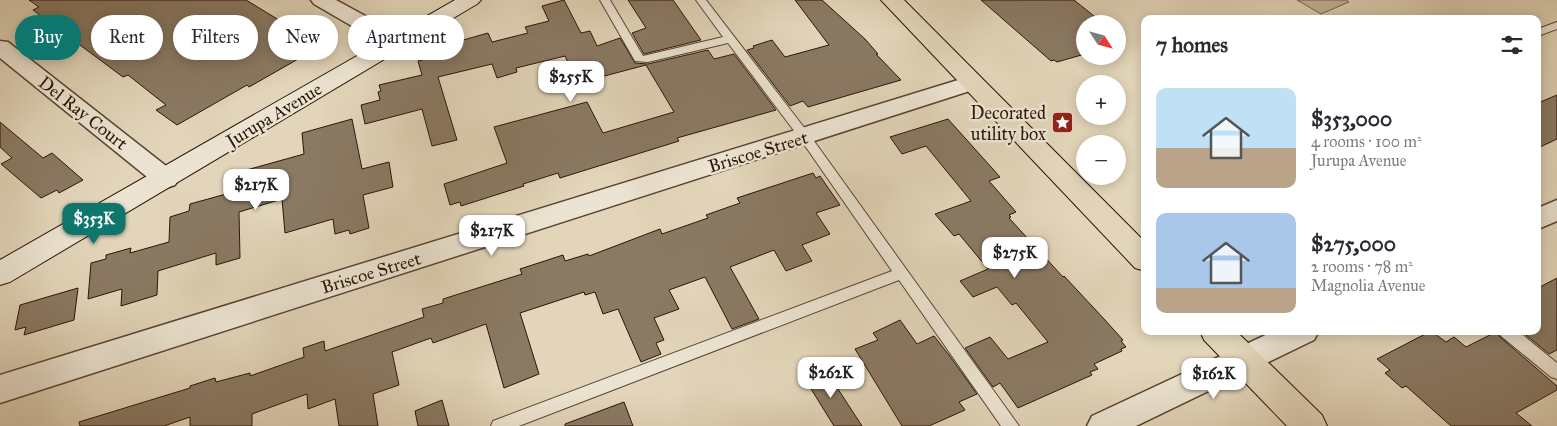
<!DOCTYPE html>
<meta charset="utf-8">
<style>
:root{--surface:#fff;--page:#f2f2f3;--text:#2b2b33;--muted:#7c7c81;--accent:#0f766e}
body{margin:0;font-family:"IM FELL Great Primer",serif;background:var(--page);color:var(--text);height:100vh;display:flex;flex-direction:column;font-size:19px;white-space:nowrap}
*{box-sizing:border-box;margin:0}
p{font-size:16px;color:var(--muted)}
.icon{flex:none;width:28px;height:28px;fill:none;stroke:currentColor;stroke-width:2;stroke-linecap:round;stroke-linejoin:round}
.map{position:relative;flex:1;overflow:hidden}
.drawer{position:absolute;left:1141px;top:15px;width:400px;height:320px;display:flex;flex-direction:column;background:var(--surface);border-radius:10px;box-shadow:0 2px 12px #0003}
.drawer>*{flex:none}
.guide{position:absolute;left:15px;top:15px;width:475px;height:45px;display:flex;gap:10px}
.needle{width:32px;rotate:126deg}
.tools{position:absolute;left:1076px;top:15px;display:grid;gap:10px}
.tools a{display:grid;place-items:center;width:50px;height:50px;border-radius:50%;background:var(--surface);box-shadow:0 2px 12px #0003;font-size:25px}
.price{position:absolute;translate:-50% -42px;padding:0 11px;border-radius:10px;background:#fff;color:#222;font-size:16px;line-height:32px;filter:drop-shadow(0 1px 2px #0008)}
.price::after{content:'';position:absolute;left:50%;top:30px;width:15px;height:11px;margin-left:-8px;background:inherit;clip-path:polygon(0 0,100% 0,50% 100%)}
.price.current{background:var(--accent);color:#fff}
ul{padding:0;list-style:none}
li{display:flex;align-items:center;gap:15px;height:125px;padding:0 15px}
li span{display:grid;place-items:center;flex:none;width:140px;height:100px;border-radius:10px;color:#555}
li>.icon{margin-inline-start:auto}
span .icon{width:60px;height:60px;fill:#fffc;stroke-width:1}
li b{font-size:21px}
h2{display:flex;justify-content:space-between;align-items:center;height:60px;padding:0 15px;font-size:21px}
.chip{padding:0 18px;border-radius:22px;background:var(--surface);box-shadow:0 2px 12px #0003;font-size:18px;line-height:45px}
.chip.current{background:var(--accent);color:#fff}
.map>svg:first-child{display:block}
.green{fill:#c3b49b;stroke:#776450}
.building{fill:#8a7963;stroke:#2b1506}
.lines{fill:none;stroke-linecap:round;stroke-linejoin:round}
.service-casing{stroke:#594533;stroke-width:2}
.minor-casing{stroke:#594533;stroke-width:3}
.secondary-casing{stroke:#2b1506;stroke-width:2}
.primary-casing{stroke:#2b1506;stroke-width:2}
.service{fill:#ece4d2;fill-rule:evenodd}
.minor{fill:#ece4d2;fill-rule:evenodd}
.secondary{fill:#ece4d2;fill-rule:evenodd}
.primary{fill:#e2d5b9;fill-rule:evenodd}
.labels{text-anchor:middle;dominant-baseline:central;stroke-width:5;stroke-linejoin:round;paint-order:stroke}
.street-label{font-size:18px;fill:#2b1506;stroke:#ece4d2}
.poi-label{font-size:18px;fill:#2b1506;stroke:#ece4d2;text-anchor:end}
</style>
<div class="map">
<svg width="1557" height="426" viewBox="0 0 1557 426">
<rect width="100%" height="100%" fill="#e2d5b9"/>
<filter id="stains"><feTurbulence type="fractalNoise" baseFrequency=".004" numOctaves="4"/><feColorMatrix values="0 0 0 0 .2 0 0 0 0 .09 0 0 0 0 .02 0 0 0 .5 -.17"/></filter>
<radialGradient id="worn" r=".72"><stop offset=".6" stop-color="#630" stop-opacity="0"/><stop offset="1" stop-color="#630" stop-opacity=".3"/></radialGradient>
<!-- green -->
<path class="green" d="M1297,0H1346L1349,2L1321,14Z"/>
<!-- building -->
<path class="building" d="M29,0H246L302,34L308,30L328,42L249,87L247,85L177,125L156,110L166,105L128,75L123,77L33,10L39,7Z
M564,0L581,33L590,31L597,46L620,38L635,63L648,64L708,50L714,59L734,54L776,110L677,138L679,141L560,178L558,173L523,184L524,186L461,206L460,202L450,205L444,184L507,163L494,127L587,102L603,133L674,112L646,65L578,83L565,56L516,68L517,72L497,78L492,64L438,77L457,140L432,146L422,109L365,124L361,105L380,100L378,92L381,91L379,85L422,75L418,61L423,60V56L459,48L456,42L488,33L492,42L528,33L525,27L549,21L542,6Z
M628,0H673L701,40L644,54L632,33L646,28Z
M795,0H822L865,39L878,54H876L901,80L808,107L803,101L790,106L747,50L754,48L753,46L772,40L785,57L829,45Z
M981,0H1074L1104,24H1085V54L1057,62L1054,60L1051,61Z
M1557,95V139L1538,148V103Z
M352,119L362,169L389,162L393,187L363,195L369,228L350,234L349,230L335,234L333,219L285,233L282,199L239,212L240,258L216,265V253L158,271L157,295L121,306L122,289L88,299L91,263L106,259V255L131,248L130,253L169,242L170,217L189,211L190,204L244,189L243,171L304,154L302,133Z
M948,119L1000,177L989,181L1016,212L1009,215L1011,217L1009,218L1063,277L1064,276L1105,320L1123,340L1121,341L1126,347L1121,349L1122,351L1094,364L1098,369L1090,372L1092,375L1018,408L1000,383L993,387L965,348L990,337L1008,359L1048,342L1016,303L1012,305L997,287L973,297L960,281L988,269L959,234L954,236L935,214L971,201L926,146L902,154L890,137Z
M0,122L43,158L52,153L83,180L59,193L57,190L41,198L1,164L12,158L0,147Z
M813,173L816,178L820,176L840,205L816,213L830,234L802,245L812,261L786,271L774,250L730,267L759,319L732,329L705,277L669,290L679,309L654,318L664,340L656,343L661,354L641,362L618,309L603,314L595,292L585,295L584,292L520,313L539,374L504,388L486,324L433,343L431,338L392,352L399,385L373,394L378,426H339L335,399L308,409L307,394L252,414V426H190V417L164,426H80L79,422L190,388V386L215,378L216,382L250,373V376L304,357L303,348L324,341L325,351L398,326L424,317L422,309L443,303V299L522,274L520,269L563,255L565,261L588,254L589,256L660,229L662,234L708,218L706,215L740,203L737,198Z
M1557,278V350L1549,354L1521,331H1538V288Z
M78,288L74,320L24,335L26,327L15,330L20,305Z
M900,320L917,344L934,336L949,355L977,394L959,402L965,410L929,426H902L855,349L878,340L873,333Z
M1431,331L1446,342L1454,337L1466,347L1496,332L1500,337L1557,386V390L1516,413L1532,426H1451L1406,386L1402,388L1385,373L1390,370L1377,359Z
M823,366L862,426H834L803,376Z
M442,400L449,426H418L415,411Z
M624,402L633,426H565V424Z"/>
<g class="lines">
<defs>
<path id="service" d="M600,0H610L643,56L723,37L696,0H706L809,134L1019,426H1001L899,280L519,426H491L493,421L892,271L801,140L728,43L648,62L635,61Z
M1557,22V29L1538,36V29Z
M1498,331H1518L1557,363V379L1551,377L1501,336Z"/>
<path id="minor" d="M311,0H336L404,37L407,42L404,47L396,48L388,47L314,4Z
M0,41L8,42L175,173L179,179L175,185L166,188L157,185L0,58Z
M971,76L979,78L982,83L979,88L0,403V375Z
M1557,200V221L1538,229V208Z
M1274,331H1319L1314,340L1136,426H1087L1092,416Z"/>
<path id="secondary" d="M455,0H481L477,4L10,282L0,285V260Z"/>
<path id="primary" d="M881,0H904L1145,242V271L1135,268Z
M1200,331H1236L1322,415L1327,426H1287L1204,340Z"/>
</defs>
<!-- service casing -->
<use href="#service" class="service-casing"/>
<!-- minor casing -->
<use href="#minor" class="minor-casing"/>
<!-- secondary casing -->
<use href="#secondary" class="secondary-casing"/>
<!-- primary casing -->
<use href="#primary" class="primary-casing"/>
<!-- service -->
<use href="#service" class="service"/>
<!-- minor -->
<use href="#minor" class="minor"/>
<!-- secondary -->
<use href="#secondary" class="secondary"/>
<!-- primary -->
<use href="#primary" class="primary"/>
</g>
<!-- icons -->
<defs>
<symbol id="sight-square" viewBox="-11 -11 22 22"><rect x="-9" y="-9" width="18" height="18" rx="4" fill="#8f2418" stroke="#ece4d2"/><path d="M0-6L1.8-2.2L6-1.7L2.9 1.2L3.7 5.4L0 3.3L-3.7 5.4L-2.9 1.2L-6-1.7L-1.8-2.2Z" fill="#fff"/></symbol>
</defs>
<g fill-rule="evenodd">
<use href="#sight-square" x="1050" y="110" width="25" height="25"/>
</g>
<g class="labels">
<!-- street labels -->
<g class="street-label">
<text transform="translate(83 113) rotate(38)">Del Ray Court</text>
<text transform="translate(274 115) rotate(-31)">Jurupa Avenue</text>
<text transform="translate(758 152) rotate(-17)">Briscoe Street</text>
<text transform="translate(371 273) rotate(-17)">Briscoe Street</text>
</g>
<!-- poi labels -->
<g class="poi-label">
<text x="1046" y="113">Decorated<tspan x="1046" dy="21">utility box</tspan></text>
</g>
</g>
<rect width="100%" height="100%" filter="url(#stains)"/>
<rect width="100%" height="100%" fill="url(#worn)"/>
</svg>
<div class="tools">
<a><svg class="needle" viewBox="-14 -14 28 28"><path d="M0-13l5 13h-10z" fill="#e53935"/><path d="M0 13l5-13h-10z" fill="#7c7c81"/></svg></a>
<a>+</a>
<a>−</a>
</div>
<b class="price" style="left:571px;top:103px">$255K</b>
<b class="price" style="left:256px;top:211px">$217K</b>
<b class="price current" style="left:94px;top:245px">$353K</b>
<b class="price" style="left:492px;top:257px">$217K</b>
<b class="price" style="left:1015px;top:279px">$275K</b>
<b class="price" style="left:831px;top:399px">$262K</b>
<b class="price" style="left:1214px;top:400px">$162K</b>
<div class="guide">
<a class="chip current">Buy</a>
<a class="chip">Rent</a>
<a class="chip">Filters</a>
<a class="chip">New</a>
<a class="chip">Apartment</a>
</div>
<section class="drawer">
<h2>7 homes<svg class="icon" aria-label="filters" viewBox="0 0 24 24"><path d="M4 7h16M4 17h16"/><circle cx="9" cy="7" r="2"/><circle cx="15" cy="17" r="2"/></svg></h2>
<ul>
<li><span style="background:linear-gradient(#bfe0f5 60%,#b9a48a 0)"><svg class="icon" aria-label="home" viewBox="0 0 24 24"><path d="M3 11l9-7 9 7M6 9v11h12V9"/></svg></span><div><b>$353,000</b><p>4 rooms · 100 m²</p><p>Jurupa Avenue</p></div></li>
<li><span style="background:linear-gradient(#a9c7e8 75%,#b9a48a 0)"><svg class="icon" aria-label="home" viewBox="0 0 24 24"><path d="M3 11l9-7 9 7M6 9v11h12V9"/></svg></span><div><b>$275,000</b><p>2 rooms · 78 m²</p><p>Magnolia Avenue</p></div></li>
</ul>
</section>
</div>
